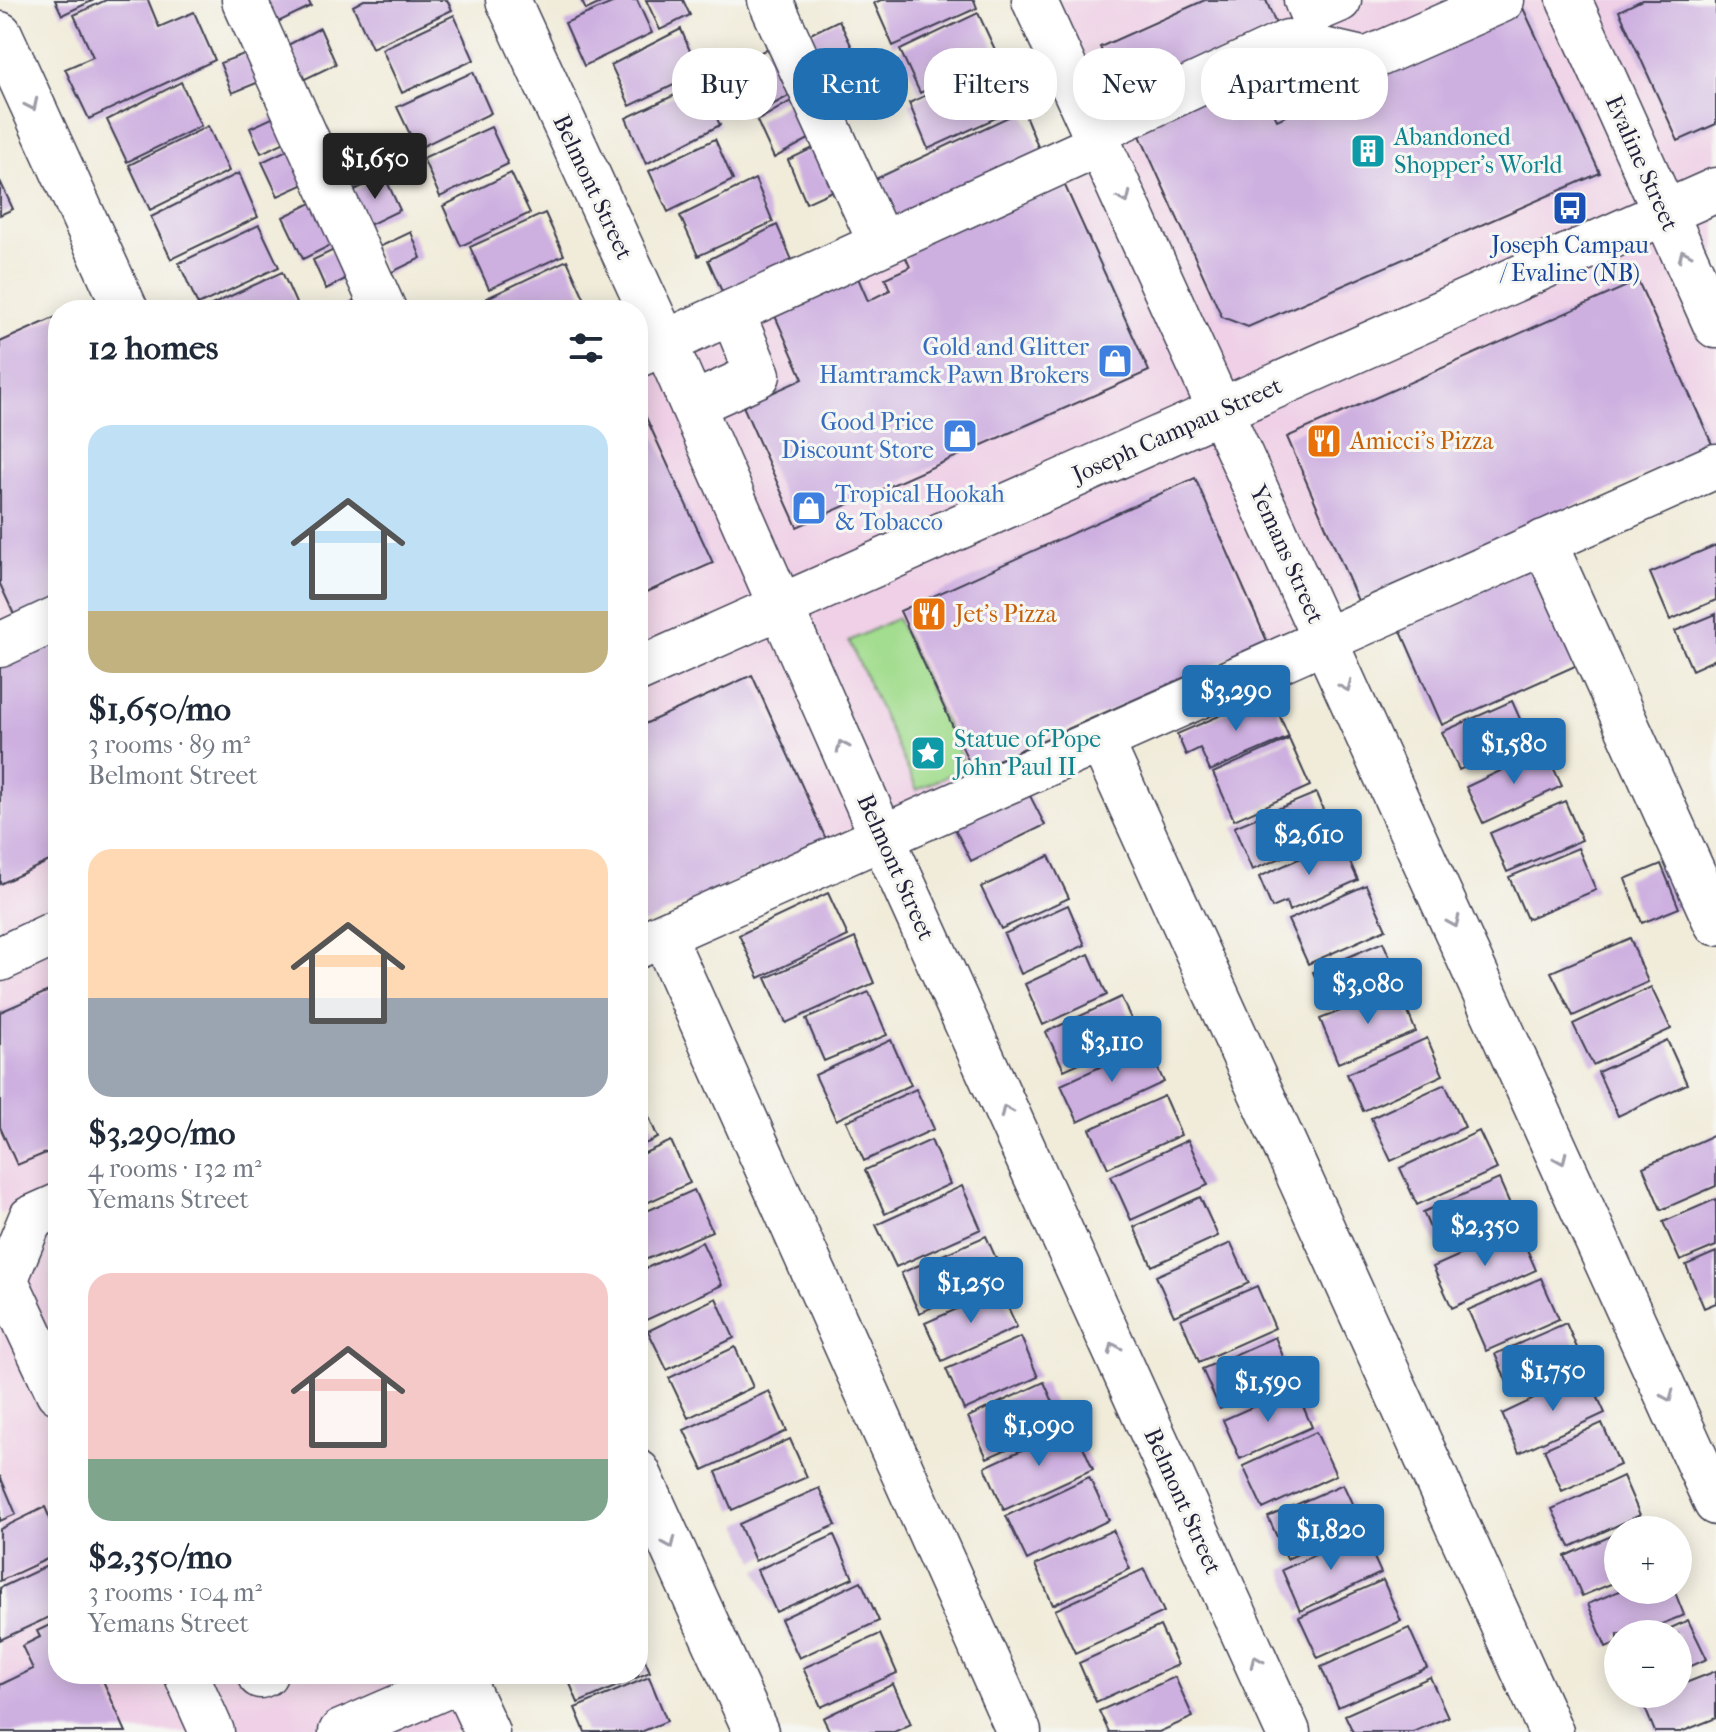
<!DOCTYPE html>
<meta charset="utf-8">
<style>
:root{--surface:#fff;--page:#f2f2f3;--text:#1f2937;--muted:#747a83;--accent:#1f6fb2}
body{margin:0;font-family:"IM FELL French Canon",serif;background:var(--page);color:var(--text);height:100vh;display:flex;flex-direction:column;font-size:30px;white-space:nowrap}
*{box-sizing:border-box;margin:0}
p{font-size:26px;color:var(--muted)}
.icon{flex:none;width:44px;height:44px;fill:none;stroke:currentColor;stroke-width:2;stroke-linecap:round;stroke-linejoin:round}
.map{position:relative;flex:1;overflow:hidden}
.sheet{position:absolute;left:48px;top:300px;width:600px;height:1384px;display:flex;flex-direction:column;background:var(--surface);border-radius:32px;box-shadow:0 4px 20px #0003}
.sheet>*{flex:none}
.hud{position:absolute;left:672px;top:48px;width:760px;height:72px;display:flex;gap:16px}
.controls{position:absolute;left:1604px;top:1516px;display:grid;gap:16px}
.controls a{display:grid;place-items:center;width:88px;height:88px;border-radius:50%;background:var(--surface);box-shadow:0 4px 20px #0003;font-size:40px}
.price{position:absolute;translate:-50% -68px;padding:0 18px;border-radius:8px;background:var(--accent);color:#fff;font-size:26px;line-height:52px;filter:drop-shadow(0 2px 4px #0008)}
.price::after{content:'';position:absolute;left:50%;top:48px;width:24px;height:18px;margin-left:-12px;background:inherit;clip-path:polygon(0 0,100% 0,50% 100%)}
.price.selected{background:#222;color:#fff}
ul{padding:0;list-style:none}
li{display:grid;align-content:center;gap:16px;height:424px;padding:0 40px}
li span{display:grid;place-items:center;height:248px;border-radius:24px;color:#555}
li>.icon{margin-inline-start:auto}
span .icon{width:144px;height:144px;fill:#fffc;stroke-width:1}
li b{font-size:34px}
h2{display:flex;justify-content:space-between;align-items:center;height:96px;padding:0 40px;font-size:34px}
.chip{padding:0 28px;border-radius:32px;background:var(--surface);box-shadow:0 4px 20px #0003;font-size:28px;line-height:72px}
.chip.selected{background:var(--accent);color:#fff}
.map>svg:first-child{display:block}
.built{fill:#efd0e6}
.green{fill:#a3dd8f;stroke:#628065;stroke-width:2}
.building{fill:#ceb0e0}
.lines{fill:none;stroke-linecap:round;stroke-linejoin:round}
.minor-casing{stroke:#414053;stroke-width:47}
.minor{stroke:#fff;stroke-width:44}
.oneway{stroke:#9c9ca7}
.labels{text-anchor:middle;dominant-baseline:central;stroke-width:6;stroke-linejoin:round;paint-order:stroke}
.culture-label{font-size:24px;fill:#0d838f;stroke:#f6f6f2;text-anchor:start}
.street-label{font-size:24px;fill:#22223b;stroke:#f6f6f2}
.transit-label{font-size:24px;fill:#164399;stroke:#f6f6f2}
.shop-label{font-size:24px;fill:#366cbe;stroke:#f6f6f2;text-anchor:end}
.food-label{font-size:24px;fill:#c56008;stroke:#f6f6f2;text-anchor:start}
</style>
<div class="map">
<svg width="1716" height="1732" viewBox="0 0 1716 1732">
<rect width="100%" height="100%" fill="#f6f6f2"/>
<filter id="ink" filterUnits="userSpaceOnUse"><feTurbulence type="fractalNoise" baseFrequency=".0125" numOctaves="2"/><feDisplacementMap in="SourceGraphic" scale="16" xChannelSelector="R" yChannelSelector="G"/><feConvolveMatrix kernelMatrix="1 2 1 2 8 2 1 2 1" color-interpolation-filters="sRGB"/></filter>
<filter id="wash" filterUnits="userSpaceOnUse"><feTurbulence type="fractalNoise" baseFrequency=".006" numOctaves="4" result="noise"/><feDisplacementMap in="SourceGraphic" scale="32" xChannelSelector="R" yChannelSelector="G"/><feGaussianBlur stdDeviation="1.8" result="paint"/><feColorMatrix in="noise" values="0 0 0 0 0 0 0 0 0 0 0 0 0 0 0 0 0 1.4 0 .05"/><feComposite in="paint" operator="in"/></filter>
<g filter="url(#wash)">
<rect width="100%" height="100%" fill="#f1ecda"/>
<!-- built -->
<path class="built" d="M1042,0H1716V445L1318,616L638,925V363L1103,138Z
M58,313V1188L0,1215V339Z
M58,1206V1674H460L487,1732H0V1293Z"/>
<!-- green -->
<path class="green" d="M897,618L966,767L917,790L849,641Z"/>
<g id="blocks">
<!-- building -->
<path class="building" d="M55,0H94L62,15Z
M106,0H148L159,27L194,12L215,60L89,119L65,69L93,57L74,15Z
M264,0H308L311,6L274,24Z
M364,0H447L452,10L372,48L353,6Z
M581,0H607L586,10Z
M619,0H637L652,33L584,66L565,23Z
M646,0H683L690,15L660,30Z
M881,0H974L977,8L893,46L874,3Z
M1205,0H1266L1277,27L1122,96L1100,47Z
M1642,0H1716V124L1678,141L1619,11Z
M1523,8L1600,173L1248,327L1222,317L1137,129L1255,73L1277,120Z
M978,13L998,56L920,93L900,50Z
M454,15L474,60L402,93L382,49Z
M839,20L861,66L823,83L802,38Z
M320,28L336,64L303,80L288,45Z
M681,29L699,73L630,106L611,65Z
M774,45L794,93L754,115L736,73L751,65L748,59Z
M252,51L264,80L232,93L220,63Z
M999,62L1020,107L928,149L909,103Z
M473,72L491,113L417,149L397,107Z
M181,82L201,126L127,162L107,120Z
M700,83L720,125L646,164L626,118Z
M798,97L816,135L774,158L757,121Z
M1023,110L1043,159L887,231L867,183Z
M283,113L294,138L261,153L250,128Z
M208,126L229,171L150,210L129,165Z
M491,127L508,164L440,197L423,158Z
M715,139L733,180L668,212L649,171Z
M821,144L839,188L806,203L788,160Z
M295,146L311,181L278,196L262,162Z
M239,173L258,217L171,259L151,217Z
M511,173L530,213L461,246L443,206Z
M384,175L400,210L365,227L349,193Z
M1061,177L1149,371L797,527L743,406L803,379L772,309L855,271L868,301L890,290L885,278L910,267L903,251Z
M755,179L773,222L698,256L680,216Z
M0,181L13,209L0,215Z
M319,199L337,242L303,259L283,217Z
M545,213L564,255L489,289L470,247Z
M259,225L279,267L198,305L179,263Z
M777,225L795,267L727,303L708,260Z
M411,232L421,258L386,275L375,249Z
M340,247L353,275L326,289L313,260Z
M567,260L586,302L569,310H492L487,298Z
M282,272L299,310H201Z
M1638,281L1712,444L1358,601L1287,437Z
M363,297L369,310H335Z
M58,316V602L17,621L0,584V342Z
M638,400L713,563L638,596Z
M1195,478L1267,641L973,771L900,611Z
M1716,545V600L1670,620L1650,573Z
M1536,558L1582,663L1442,725L1396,620Z
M1716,614V659L1692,670L1675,631Z
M58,634V857L0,884V662Z
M752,675L826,839L638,926V727Z
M1270,694L1289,737L1210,771L1200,748L1186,755L1177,734Z
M1512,701L1529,739L1459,770L1442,732Z
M1289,739L1310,786L1234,820L1213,773Z
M1545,750L1562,786L1483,823L1466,787Z
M1026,788L1045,825L971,861L953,825Z
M1316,793L1334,836L1252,870L1234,827Z
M1565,801L1582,840L1507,872L1490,833Z
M1340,840L1358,880L1289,911L1286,902L1272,908L1259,877Z
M1578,848L1596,890L1527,919L1509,877Z
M1049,856L1069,898L1001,929L981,887Z
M1661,864L1679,908L1642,923L1625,879Z
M1366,885L1386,929L1308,964L1288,920Z
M828,893L848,936L759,978L739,935Z
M1068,905L1085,945L1021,974L1004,934Z
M855,938L874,983L786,1023L766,978Z
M1630,938L1648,982L1573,1016L1551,972Z
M1383,942L1399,979L1329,1010L1313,972Z
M1089,954L1107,995L1043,1025L1025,984Z
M58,987V1148L17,1165L0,1127V1012Z
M1651,987L1671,1029L1593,1065L1573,1024Z
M1398,988L1416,1032L1338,1063L1320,1019Z
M869,992L887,1035L824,1061L806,1019Z
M1121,997L1139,1036L1064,1070L1046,1032Z
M1427,1038L1443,1075L1363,1111L1347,1074Z
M891,1040L911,1085L836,1120L815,1075Z
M1667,1040L1687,1084L1618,1116L1598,1072Z
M1147,1045L1164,1082L1078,1122L1061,1085Z
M1445,1084L1465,1127L1391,1161L1371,1118Z
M916,1089L934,1129L864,1161L846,1121Z
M1164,1096L1181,1135L1108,1168L1090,1129Z
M643,1103L658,1138L638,1147V1105Z
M1479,1131L1497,1169L1417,1205L1400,1168Z
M1716,1134V1186L1661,1210L1643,1167Z
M931,1140L950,1184L885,1214L865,1170Z
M1188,1140L1208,1185L1131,1220L1111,1176Z
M671,1141L690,1183L638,1207V1156Z
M1499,1179L1517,1220L1441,1253L1423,1212Z
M962,1186L981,1229L896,1267L876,1225Z
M694,1190L712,1231L638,1263V1215Z
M1200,1197L1218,1236L1152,1266L1134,1227Z
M1716,1199V1246L1680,1261L1663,1222Z
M1518,1229L1536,1270L1452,1308L1433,1267Z
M986,1236L1004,1276L919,1313L901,1273Z
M702,1242L722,1285L644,1321L638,1308V1272Z
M1231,1243L1249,1283L1174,1316L1156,1276Z
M1716,1252V1303L1704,1308L1686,1265Z
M1541,1278L1559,1319L1486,1351L1468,1310Z
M1257,1286L1275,1328L1199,1362L1181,1319Z
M1000,1290L1017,1327L942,1361L925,1323Z
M716,1298L734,1338L667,1370L648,1331Z
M1566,1323L1585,1366L1513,1397L1495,1354Z
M1021,1337L1038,1377L964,1410L946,1369Z
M1275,1337L1292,1378L1220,1409L1202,1369Z
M735,1347L753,1387L688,1418L669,1378Z
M1587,1374L1605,1413L1519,1453L1502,1414Z
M1044,1382L1063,1424L987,1458L968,1417Z
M1295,1388L1312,1427L1240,1459L1223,1420Z
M769,1391L787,1431L703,1470L684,1430Z
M1602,1423L1620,1465L1562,1491L1544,1449Z
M1074,1426L1093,1469L1004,1510L985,1467Z
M1316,1432L1336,1475L1263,1509L1243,1466Z
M790,1439L807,1477L732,1510L716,1472Z
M0,1476L16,1514L0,1521Z
M1623,1476L1640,1515L1570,1547L1552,1509Z
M1089,1477L1109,1520L1027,1560L1006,1516Z
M1343,1484L1362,1525L1287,1559L1268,1517Z
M819,1488L836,1525L755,1561L739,1524Z
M45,1507L58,1537V1554L0,1581V1529Z
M1653,1518L1658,1530H1625Z
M1113,1530L1130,1569L1053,1605L1035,1565Z
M1363,1533L1381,1573L1300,1611L1282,1570Z
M1618,1533V1581L1582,1596L1565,1556Z
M834,1535L853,1578L776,1612L757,1570Z
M51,1564L58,1582V1613L0,1640V1588Z
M1144,1569L1164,1612L1075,1653L1055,1610Z
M1383,1580L1401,1621L1318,1658L1299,1617Z
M861,1581L879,1621L799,1658L781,1619Z
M1621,1590H1674L1684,1615L1637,1634H1618V1642L1606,1647L1588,1604Z
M1688,1620L1707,1659L1678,1672V1634H1658Z
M58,1621V1674H100L126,1732H0V1685L33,1669L22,1646L40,1637L37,1631Z
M1160,1626L1178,1665L1096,1702L1079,1663Z
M1409,1628L1427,1668L1338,1707L1321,1667Z
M880,1634L897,1673L821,1707L803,1668Z
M638,1643L650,1672L578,1703L566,1674H638Z
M1716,1671V1718L1681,1732H1655L1642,1701L1659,1694H1678V1686Z
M649,1677L667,1721L641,1732H585L575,1708Z
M1175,1677L1193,1717L1159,1732H1109L1099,1711Z
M1430,1677L1448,1717L1413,1732H1353L1345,1715Z
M893,1684L911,1724L894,1732H830L823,1718Z"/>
</g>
</g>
<g filter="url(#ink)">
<use href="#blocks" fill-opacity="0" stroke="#414053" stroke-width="2"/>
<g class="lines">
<defs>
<path id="minor" d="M244,0L384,310
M508,0L665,343L883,839L1288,1732
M770,0L881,244
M1034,0L1716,1503
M1306,0L1311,12L1339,0
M1569,0L1716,326
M0,34L126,310
M1095,132L1288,42L1366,60L1502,0
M640,354L1100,144
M692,405L758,375L732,312
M1544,542L1716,923
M0,645L58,618
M638,670L1716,190
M1101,740L1551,1732
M663,935L1019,1732
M638,946L1716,466
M0,959L58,932
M0,1268L58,1392
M0,1293L31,1218L58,1206
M638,1472L756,1732
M186,1674L212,1732
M460,1674L487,1732
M260,1676L265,1674
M341,1732L463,1679"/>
</defs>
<!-- minor casing -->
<use href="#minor" class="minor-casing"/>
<!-- minor -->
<use href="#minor" class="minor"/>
</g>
<!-- one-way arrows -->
<defs><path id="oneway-chevron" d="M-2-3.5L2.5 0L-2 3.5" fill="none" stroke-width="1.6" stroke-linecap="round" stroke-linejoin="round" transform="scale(2)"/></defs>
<g class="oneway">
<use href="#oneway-chevron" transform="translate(32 105) rotate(65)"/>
<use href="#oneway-chevron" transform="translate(1125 198) rotate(66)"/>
<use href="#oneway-chevron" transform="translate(1684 255) rotate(-114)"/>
<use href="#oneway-chevron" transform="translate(1346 686) rotate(66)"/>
<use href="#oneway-chevron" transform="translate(842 746) rotate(-114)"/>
<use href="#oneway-chevron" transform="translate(1454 922) rotate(66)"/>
<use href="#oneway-chevron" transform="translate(1006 1111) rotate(-114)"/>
<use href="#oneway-chevron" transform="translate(1561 1159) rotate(66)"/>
<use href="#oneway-chevron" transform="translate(1114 1348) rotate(-114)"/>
<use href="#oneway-chevron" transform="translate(1668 1396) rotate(66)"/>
<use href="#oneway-chevron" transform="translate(670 1543) rotate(66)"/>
<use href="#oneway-chevron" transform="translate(1256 1661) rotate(-114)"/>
</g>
</g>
<!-- icons -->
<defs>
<symbol id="building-square" viewBox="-11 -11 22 22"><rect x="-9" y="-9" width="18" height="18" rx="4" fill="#0f9aa8" stroke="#f6f6f2"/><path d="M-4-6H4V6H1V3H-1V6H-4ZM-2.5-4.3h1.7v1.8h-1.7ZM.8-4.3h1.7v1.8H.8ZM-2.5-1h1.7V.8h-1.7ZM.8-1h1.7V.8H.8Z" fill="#fff"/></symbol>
<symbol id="bus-square" viewBox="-11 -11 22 22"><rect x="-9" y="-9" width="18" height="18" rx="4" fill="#1a4fb4" stroke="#f6f6f2"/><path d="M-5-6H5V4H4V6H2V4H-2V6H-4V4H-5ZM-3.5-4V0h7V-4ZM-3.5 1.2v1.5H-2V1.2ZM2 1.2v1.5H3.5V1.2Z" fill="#fff"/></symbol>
<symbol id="shop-square" viewBox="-11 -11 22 22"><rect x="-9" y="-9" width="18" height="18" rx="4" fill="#3f7fe0" stroke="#f6f6f2"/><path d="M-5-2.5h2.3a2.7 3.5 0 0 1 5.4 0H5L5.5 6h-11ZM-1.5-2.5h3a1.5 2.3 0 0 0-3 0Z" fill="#fff"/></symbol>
<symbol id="restaurant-square" viewBox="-11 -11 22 22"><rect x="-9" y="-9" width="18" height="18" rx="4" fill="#e8710a" stroke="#f6f6f2"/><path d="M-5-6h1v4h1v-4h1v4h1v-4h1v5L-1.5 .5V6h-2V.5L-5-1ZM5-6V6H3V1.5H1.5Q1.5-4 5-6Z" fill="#fff"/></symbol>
<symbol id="sight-square" viewBox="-11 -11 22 22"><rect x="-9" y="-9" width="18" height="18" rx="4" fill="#0f9aa8" stroke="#f6f6f2"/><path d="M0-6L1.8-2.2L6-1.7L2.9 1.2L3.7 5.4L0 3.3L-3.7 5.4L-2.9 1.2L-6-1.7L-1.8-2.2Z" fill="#fff"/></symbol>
</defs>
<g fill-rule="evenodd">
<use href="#building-square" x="1348" y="131" width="40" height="40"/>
<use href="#bus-square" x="1550" y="188" width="40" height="40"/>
<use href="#shop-square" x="1095" y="341" width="40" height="40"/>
<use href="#shop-square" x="940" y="416" width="40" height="40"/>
<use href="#restaurant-square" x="1304" y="421" width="40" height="40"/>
<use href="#shop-square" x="789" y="488" width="40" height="40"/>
<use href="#restaurant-square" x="909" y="594" width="40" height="40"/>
<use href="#sight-square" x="908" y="733" width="40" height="40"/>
</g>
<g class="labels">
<!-- culture labels -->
<g class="culture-label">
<text x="1394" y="137">Abandoned<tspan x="1394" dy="28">Shopper's World</tspan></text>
<text x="954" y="739">Statue of Pope<tspan x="954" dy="28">John Paul II</tspan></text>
</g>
<!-- street labels -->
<g class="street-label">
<text transform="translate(1642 163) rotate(66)">Evaline Street</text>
<text transform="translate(593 187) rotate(65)">Belmont Street</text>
<text transform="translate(1177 430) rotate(-24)">Joseph Campau Street</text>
<text transform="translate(1287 554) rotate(66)">Yemans Street</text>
<text transform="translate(896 867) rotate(66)">Belmont Street</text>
<text transform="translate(1183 1501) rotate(66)">Belmont Street</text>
</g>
<!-- transit labels -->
<g class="transit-label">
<text x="1570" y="245">Joseph Campau<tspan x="1570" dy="28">/ Evaline (NB)</tspan></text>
</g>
<!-- shop labels -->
<g class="shop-label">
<text x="1089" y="347">Gold and Glitter<tspan x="1089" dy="28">Hamtramck Pawn Brokers</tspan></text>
<text x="934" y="422">Good Price<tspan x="934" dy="28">Discount Store</tspan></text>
<text x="835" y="494" text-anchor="start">Tropical Hookah<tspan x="835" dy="28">&amp; Tobacco</tspan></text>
</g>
<!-- food labels -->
<g class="food-label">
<text x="1350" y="441">Amicci's Pizza</text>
<text x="955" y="614">Jet's Pizza</text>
</g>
</g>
</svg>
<div class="controls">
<a>+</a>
<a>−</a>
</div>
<b class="price selected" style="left:375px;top:201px">$1,650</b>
<b class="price" style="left:1236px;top:733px">$3,290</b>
<b class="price" style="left:1514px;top:786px">$1,580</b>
<b class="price" style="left:1309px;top:877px">$2,610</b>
<b class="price" style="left:1368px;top:1026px">$3,080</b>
<b class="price" style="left:1112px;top:1084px">$3,110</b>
<b class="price" style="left:1485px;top:1268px">$2,350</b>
<b class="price" style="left:971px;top:1325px">$1,250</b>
<b class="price" style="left:1553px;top:1413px">$1,750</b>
<b class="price" style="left:1268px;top:1424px">$1,590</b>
<b class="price" style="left:1039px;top:1468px">$1,090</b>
<b class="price" style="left:1331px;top:1572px">$1,820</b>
<div class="hud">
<a class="chip">Buy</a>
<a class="chip selected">Rent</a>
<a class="chip">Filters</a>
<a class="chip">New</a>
<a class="chip">Apartment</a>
</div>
<section class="sheet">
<h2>12 homes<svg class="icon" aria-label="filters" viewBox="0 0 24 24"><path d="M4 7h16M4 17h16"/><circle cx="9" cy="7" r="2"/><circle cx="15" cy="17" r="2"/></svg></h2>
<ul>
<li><span style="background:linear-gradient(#bfe0f5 75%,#c2b280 0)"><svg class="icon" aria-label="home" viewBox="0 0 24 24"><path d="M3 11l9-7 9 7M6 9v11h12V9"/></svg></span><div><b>$1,650/mo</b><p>3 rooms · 89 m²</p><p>Belmont Street</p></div></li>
<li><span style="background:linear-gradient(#ffd9b3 60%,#9aa5b1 0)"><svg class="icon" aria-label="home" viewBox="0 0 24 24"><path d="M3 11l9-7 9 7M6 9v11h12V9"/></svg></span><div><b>$3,290/mo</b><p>4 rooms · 132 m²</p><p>Yemans Street</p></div></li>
<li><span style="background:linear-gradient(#f6c9c9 75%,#7fa58c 0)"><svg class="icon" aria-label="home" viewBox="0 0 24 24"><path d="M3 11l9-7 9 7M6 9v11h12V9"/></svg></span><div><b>$2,350/mo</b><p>3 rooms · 104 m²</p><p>Yemans Street</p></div></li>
</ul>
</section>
</div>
